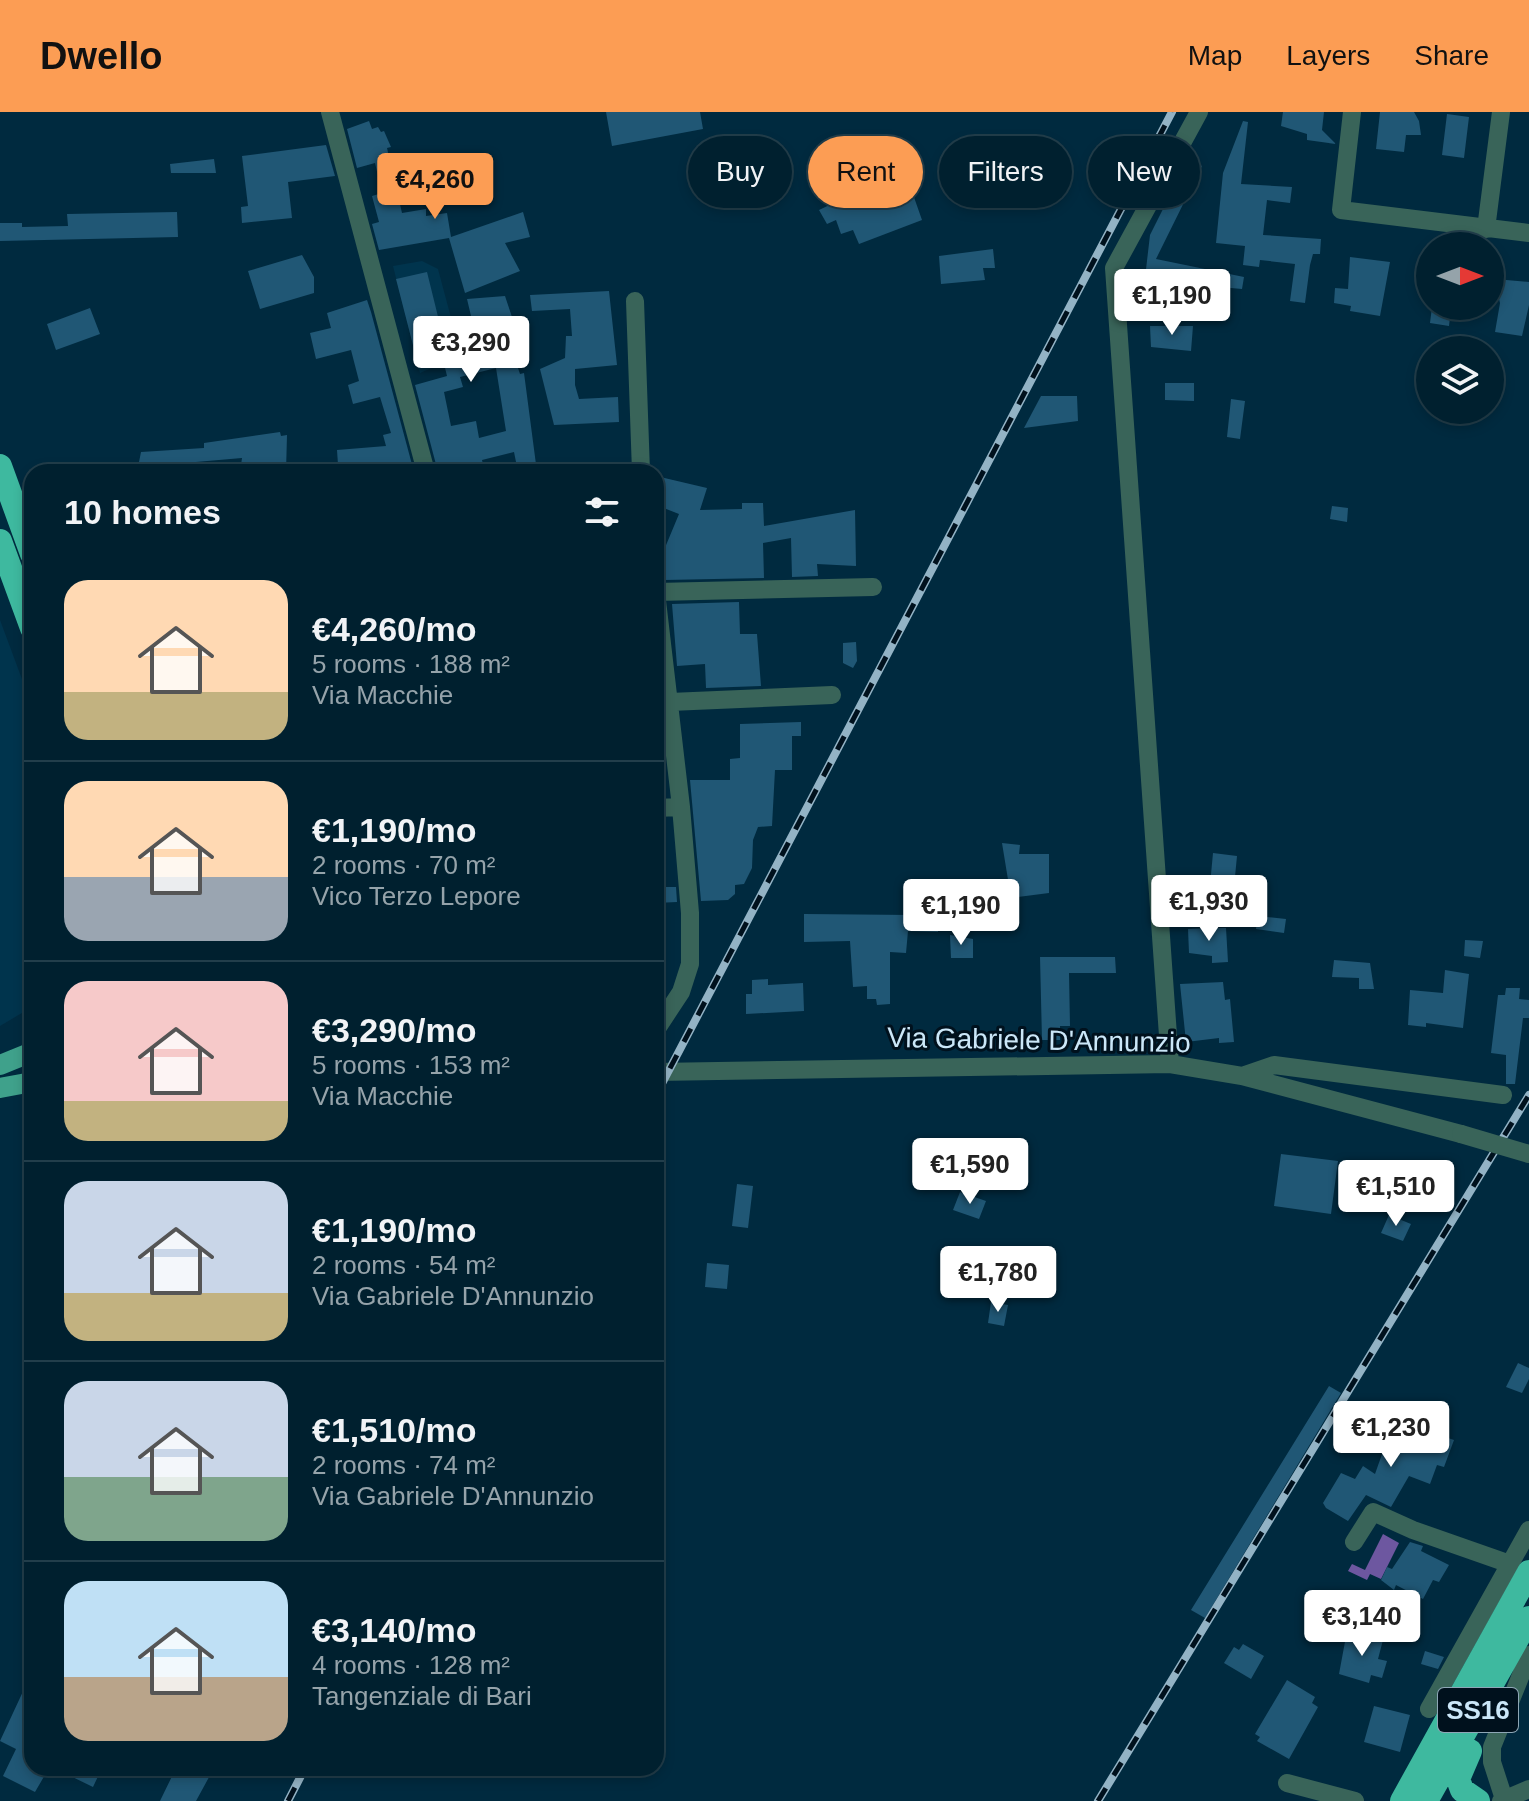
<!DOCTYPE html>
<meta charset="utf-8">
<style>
:root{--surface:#00202f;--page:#0e2d3b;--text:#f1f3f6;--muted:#95a3aa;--line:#223e4b;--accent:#fc9d54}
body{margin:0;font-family:Arial,sans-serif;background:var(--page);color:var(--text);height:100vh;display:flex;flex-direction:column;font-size:30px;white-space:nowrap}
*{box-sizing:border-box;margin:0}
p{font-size:26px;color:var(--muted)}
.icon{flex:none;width:44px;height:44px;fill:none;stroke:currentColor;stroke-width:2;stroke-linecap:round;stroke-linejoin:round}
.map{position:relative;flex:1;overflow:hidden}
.panel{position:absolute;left:24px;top:352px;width:640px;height:1312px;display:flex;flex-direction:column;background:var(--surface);border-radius:24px;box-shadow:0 4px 12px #0003,0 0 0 2px var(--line)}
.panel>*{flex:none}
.guide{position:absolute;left:688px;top:24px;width:720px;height:72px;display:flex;gap:16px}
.needle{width:52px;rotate:90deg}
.fabs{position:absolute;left:1416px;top:120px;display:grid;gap:16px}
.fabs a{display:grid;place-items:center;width:88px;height:88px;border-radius:50%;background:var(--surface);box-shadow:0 4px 12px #0003,0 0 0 2px var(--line);font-size:40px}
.price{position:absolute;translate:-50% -68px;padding:0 18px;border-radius:8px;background:#fff;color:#222;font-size:26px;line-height:52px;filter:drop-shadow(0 2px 4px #0008)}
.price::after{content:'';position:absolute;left:50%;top:48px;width:24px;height:18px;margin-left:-12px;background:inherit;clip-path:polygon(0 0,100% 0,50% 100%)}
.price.on{background:var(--accent);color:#111}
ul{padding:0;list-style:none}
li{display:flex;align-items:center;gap:24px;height:200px;padding:0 40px}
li+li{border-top:2px solid var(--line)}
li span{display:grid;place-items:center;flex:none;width:224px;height:160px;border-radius:24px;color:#555}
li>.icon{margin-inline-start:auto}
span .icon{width:96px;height:96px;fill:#fffc;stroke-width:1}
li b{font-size:34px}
h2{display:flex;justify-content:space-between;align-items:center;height:96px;padding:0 40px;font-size:34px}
.chip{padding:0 28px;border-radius:36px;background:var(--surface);box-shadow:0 4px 12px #0003,0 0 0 2px var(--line);font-size:28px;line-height:72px}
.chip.on{background:var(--accent);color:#111}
header{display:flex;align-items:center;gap:48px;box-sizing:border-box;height:112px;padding:0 40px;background:var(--accent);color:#111}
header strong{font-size:38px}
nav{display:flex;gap:44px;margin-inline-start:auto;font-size:28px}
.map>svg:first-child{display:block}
.built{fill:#00344d}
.water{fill:#6d57a0}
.building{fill:#205775;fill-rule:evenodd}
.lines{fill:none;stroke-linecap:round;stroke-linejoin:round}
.minor{stroke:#396459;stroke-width:18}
.major{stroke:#3fa18b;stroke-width:20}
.highway{stroke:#3eb99f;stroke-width:24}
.rail-casing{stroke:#93b3c5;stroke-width:8}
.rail{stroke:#00111d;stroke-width:5;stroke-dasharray:15;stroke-linecap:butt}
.minor-bridge{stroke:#396459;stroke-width:18}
.labels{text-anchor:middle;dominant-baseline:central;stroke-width:6;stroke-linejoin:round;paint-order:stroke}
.shield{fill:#00111d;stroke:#8ea7b6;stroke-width:2}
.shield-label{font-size:26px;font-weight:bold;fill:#cbe7f8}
.street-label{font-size:28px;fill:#cbe7f8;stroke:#00111d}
</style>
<header>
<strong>Dwello</strong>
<nav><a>Map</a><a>Layers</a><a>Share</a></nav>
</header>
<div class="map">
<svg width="1529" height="1689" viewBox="0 0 1529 1689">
<rect width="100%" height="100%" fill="#002a3f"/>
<!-- built -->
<path class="built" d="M422,149L438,157L461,243L420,261L393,154Z
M0,508L32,594V895L0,914Z"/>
<!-- water -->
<path class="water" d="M1383,1422L1399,1431L1381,1467L1370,1462L1367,1468L1348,1459L1352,1452L1365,1458Z"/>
<!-- building -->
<path class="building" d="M606,0H700L703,17L612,34Z
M1283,0H1324L1322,18L1336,32L1307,28V22L1281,14Z
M1380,0H1414L1419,9L1421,23H1406L1404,40L1376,37Z
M1447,2L1469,5L1464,46L1442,43Z
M369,9L372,17L378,15L381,20L384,19L391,35L387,36L402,101L426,97V104L447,101L451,125L523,100L530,125L505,131L520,159L465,181L449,126L379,138L372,112L379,110L372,84L382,81L375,51L357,56L347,17Z
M1243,9L1248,10L1241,72L1292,75L1290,91L1267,88L1263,123L1321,127L1320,142H1313L1310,153L1305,191L1290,189L1295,152L1260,148L1259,155L1243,153L1245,134L1216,131L1223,61Z
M1011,30L1012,46L973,50L971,34Z
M326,33L335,64L288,70L292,106L242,111L241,95L248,94L242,44Z
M214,47L216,61H171L170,52Z
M1188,47L1202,54L1156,147L1244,165L1242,177L1176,171L1177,183L1148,178L1145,166L1150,123Z
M897,67L900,74L909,71L922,108L859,132L853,118L841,122L836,108L827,112L819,98L861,78L862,81Z
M177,100L178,125L0,129V111H22V115L68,114L67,102Z
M993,137L995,156H983L985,168L941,172L939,144Z
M302,143L314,165V181L260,197L248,159Z
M1350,145L1390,150L1380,204L1350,199L1351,194L1334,191L1335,176L1348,177Z
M427,160L444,229L475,221L467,187L505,184L518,223L508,226L520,262L524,261L537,360H518L514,340L482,348L485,360H438L415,273L447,264L439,231L414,237L396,167ZM496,256L506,319L479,326L476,309L451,314L444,280L463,275L460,265Z
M1495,167L1529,170V193L1522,224L1495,220L1500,191L1498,183H1494Z
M609,179L617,253L575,257V273L579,287L618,285L619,310L554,313L540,257L565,246L566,224H572L570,197L532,199L530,183Z
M367,188L371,200L414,360H397V354L366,357L365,351L338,353L337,338L386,334L383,323L391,321L380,285L353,292L348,273L359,269L351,238L316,247L310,221L331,216L327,201Z
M1432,195L1451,197L1449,214L1430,211Z
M90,196L100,222L56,238L47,212Z
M1150,214H1193L1191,239L1151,235Z
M1165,271H1194V289L1165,288Z
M1041,284H1077L1078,309L1024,316Z
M1231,287L1245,289L1240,327L1227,325Z
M280,320L281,324L287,323L286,360H240L242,346L138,355L141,340L204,336V331Z
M656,364L707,376L700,398L742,397V391H763L764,414L855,398L856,454L817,452L818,464L792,465L791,426L763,431L764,466L665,468L664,438L679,402L656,393Z
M1332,394L1348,396L1347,410L1330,407Z
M739,490L740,522H757L761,574L706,576L705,552L677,554L672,492Z
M856,530L857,549L853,556L843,551V531Z
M801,610V624H792V658H775L772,714L758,715L753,728L752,756L744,772L735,773V782L728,788L701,789L690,668H730V647L740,646V612Z
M1002,731L1020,733L1019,742H1049V781L1011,786Z
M1213,741L1237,744L1234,775L1210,773Z
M656,775H676L677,790L656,791Z
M909,778H937L938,820L908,819L906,841L890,840V892L877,893L876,887H867V874L853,875L850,829L804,830V802L912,803Z
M1257,804L1286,807L1284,821L1256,817Z
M1210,816H1226L1228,850L1212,851V844L1189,841L1188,817Z
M950,823L973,827V846H951Z
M1465,828L1483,829L1480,846L1464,844Z
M1040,845H1115L1116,861H1069L1070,914H1060V928H1042Z
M1334,848L1370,851L1374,877H1359V866L1332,865Z
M1445,858L1469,862L1463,916L1426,911V915L1408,913L1410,878L1443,881Z
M768,867V873L803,871L804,899L746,902V882H752V868Z
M1223,870L1225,888L1230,887L1234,930L1219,931V926L1186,930L1180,872Z
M1506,876H1520L1519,887L1529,888V906H1523L1515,972H1506V943L1491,941L1498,883H1505Z
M1281,1042L1338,1049L1331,1102L1274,1094Z
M737,1072L753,1074L748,1116L732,1114Z
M960,1080L986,1089L979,1107L953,1098Z
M1389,1103L1411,1112L1403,1129L1381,1121Z
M707,1151L729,1153L727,1177L705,1175Z
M991,1190L1008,1193L1004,1214L988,1211Z
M1518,1251L1529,1256V1267L1522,1281L1506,1275Z
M1329,1274L1341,1281L1205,1506L1191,1498Z
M1394,1308L1454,1328L1444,1355L1437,1353L1430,1372L1409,1364L1391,1395L1366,1383L1348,1409L1326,1396L1323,1391L1341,1361L1355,1367L1363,1354L1375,1362Z
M1410,1430L1423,1434L1421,1439L1449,1453L1439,1470L1433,1468L1423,1487L1396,1473L1394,1478L1381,1468L1387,1455L1392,1457Z
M1347,1519L1383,1528L1378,1547L1387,1549L1382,1566L1371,1563L1369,1571L1339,1562Z
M1243,1532L1264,1544L1251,1567L1224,1551L1234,1535L1239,1538Z
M1425,1539L1444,1545L1438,1557L1421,1552Z
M32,1560V1656H49L35,1680L3,1664L16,1637L0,1629Z
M1287,1568L1315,1585L1312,1591L1318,1595L1289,1647L1257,1629L1260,1625L1255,1622Z
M1374,1594L1410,1603L1400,1640L1364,1630Z
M54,1656H102L93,1675Z
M176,1656H214L196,1689H160Z"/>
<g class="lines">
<!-- minor -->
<path class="minor" d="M330,0L426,360
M1352,0L1341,98L1529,121
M1486,117L1501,0
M635,189L641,360
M670,590L832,583
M656,696L681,695
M656,918L681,880L690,852V801L681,695L656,480L873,475
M1170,952L1114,156L1199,0
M656,960L1170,952L1242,964L1461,1022
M1242,964L1274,953L1503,983
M1354,1430L1373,1400L1413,1418L1510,1452
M1429,1597L1529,1418
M1287,1671L1355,1689
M1504,1687L1492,1650V1635L1529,1543
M1501,1689L1529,1677"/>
<!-- major -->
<path class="major" d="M0,953L32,940
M0,976L32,970"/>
<!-- highway -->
<path class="highway" d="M0,354L32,442
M0,429L32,516
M1470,1639L1458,1667L1462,1678L1478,1689
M1402,1689L1529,1460
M1426,1689L1529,1506"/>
<defs>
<path id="rail" d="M656,983L1172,0
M288,1689L305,1656
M1098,1689L1529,983"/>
</defs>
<!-- rail casing -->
<use href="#rail" class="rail-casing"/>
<!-- rail -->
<use href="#rail" class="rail"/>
<!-- minor-bridge -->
<path class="minor-bridge" d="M1461,1022L1529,1042"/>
</g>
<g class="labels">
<!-- shield labels -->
<rect class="shield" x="1438" y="1576" width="80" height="44" rx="6"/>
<g class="shield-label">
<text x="1478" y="1598">SS16</text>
</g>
<!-- street labels -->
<g class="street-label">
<text transform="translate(1039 928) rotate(1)">Via Gabriele D'Annunzio</text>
</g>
</g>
</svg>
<div class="fabs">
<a><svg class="needle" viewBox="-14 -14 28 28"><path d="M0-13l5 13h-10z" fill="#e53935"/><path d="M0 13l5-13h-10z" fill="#95a3aa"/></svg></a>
<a><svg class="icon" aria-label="layers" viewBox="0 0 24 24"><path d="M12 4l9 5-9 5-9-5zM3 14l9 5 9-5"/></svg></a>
</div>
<b class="price on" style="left:435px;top:109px">€4,260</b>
<b class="price" style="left:1172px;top:225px">€1,190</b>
<b class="price" style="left:471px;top:272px">€3,290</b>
<b class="price" style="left:1209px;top:831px">€1,930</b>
<b class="price" style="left:961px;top:835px">€1,190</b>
<b class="price" style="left:970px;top:1094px">€1,590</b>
<b class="price" style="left:1396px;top:1116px">€1,510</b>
<b class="price" style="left:998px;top:1202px">€1,780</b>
<b class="price" style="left:1391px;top:1357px">€1,230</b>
<b class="price" style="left:1362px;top:1546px">€3,140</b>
<div class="guide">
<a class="chip">Buy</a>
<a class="chip on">Rent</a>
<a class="chip">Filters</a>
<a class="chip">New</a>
</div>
<section class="panel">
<h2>10 homes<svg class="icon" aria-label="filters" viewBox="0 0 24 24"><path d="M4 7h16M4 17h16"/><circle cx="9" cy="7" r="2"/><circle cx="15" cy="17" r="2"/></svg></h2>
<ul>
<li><span style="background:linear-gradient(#ffd9b3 70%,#c2b280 0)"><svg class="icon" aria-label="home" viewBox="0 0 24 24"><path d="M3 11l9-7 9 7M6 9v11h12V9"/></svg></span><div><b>€4,260/mo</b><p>5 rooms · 188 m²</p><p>Via Macchie</p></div></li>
<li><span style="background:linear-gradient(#ffd9b3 60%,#9aa5b1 0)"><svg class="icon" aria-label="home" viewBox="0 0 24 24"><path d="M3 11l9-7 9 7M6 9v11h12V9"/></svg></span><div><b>€1,190/mo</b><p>2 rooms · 70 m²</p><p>Vico Terzo Lepore</p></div></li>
<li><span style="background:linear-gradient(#f6c9c9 75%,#c2b280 0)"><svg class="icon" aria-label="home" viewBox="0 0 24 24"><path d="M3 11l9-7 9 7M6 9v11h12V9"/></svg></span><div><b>€3,290/mo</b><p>5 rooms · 153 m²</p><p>Via Macchie</p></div></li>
<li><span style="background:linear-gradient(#c9d6e8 70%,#c2b280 0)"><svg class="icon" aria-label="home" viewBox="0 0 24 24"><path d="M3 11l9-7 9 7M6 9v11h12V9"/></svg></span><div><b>€1,190/mo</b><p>2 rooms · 54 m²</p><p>Via Gabriele D'Annunzio</p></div></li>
<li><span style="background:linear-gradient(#c9d6e8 60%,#7fa58c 0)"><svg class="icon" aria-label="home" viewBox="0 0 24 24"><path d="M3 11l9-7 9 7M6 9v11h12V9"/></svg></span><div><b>€1,510/mo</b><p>2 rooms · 74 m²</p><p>Via Gabriele D'Annunzio</p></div></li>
<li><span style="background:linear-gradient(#bfe0f5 60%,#b9a48a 0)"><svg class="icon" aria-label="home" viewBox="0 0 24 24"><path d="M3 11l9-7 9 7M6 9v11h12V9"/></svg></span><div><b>€3,140/mo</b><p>4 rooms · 128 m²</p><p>Tangenziale di Bari</p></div></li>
</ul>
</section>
</div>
